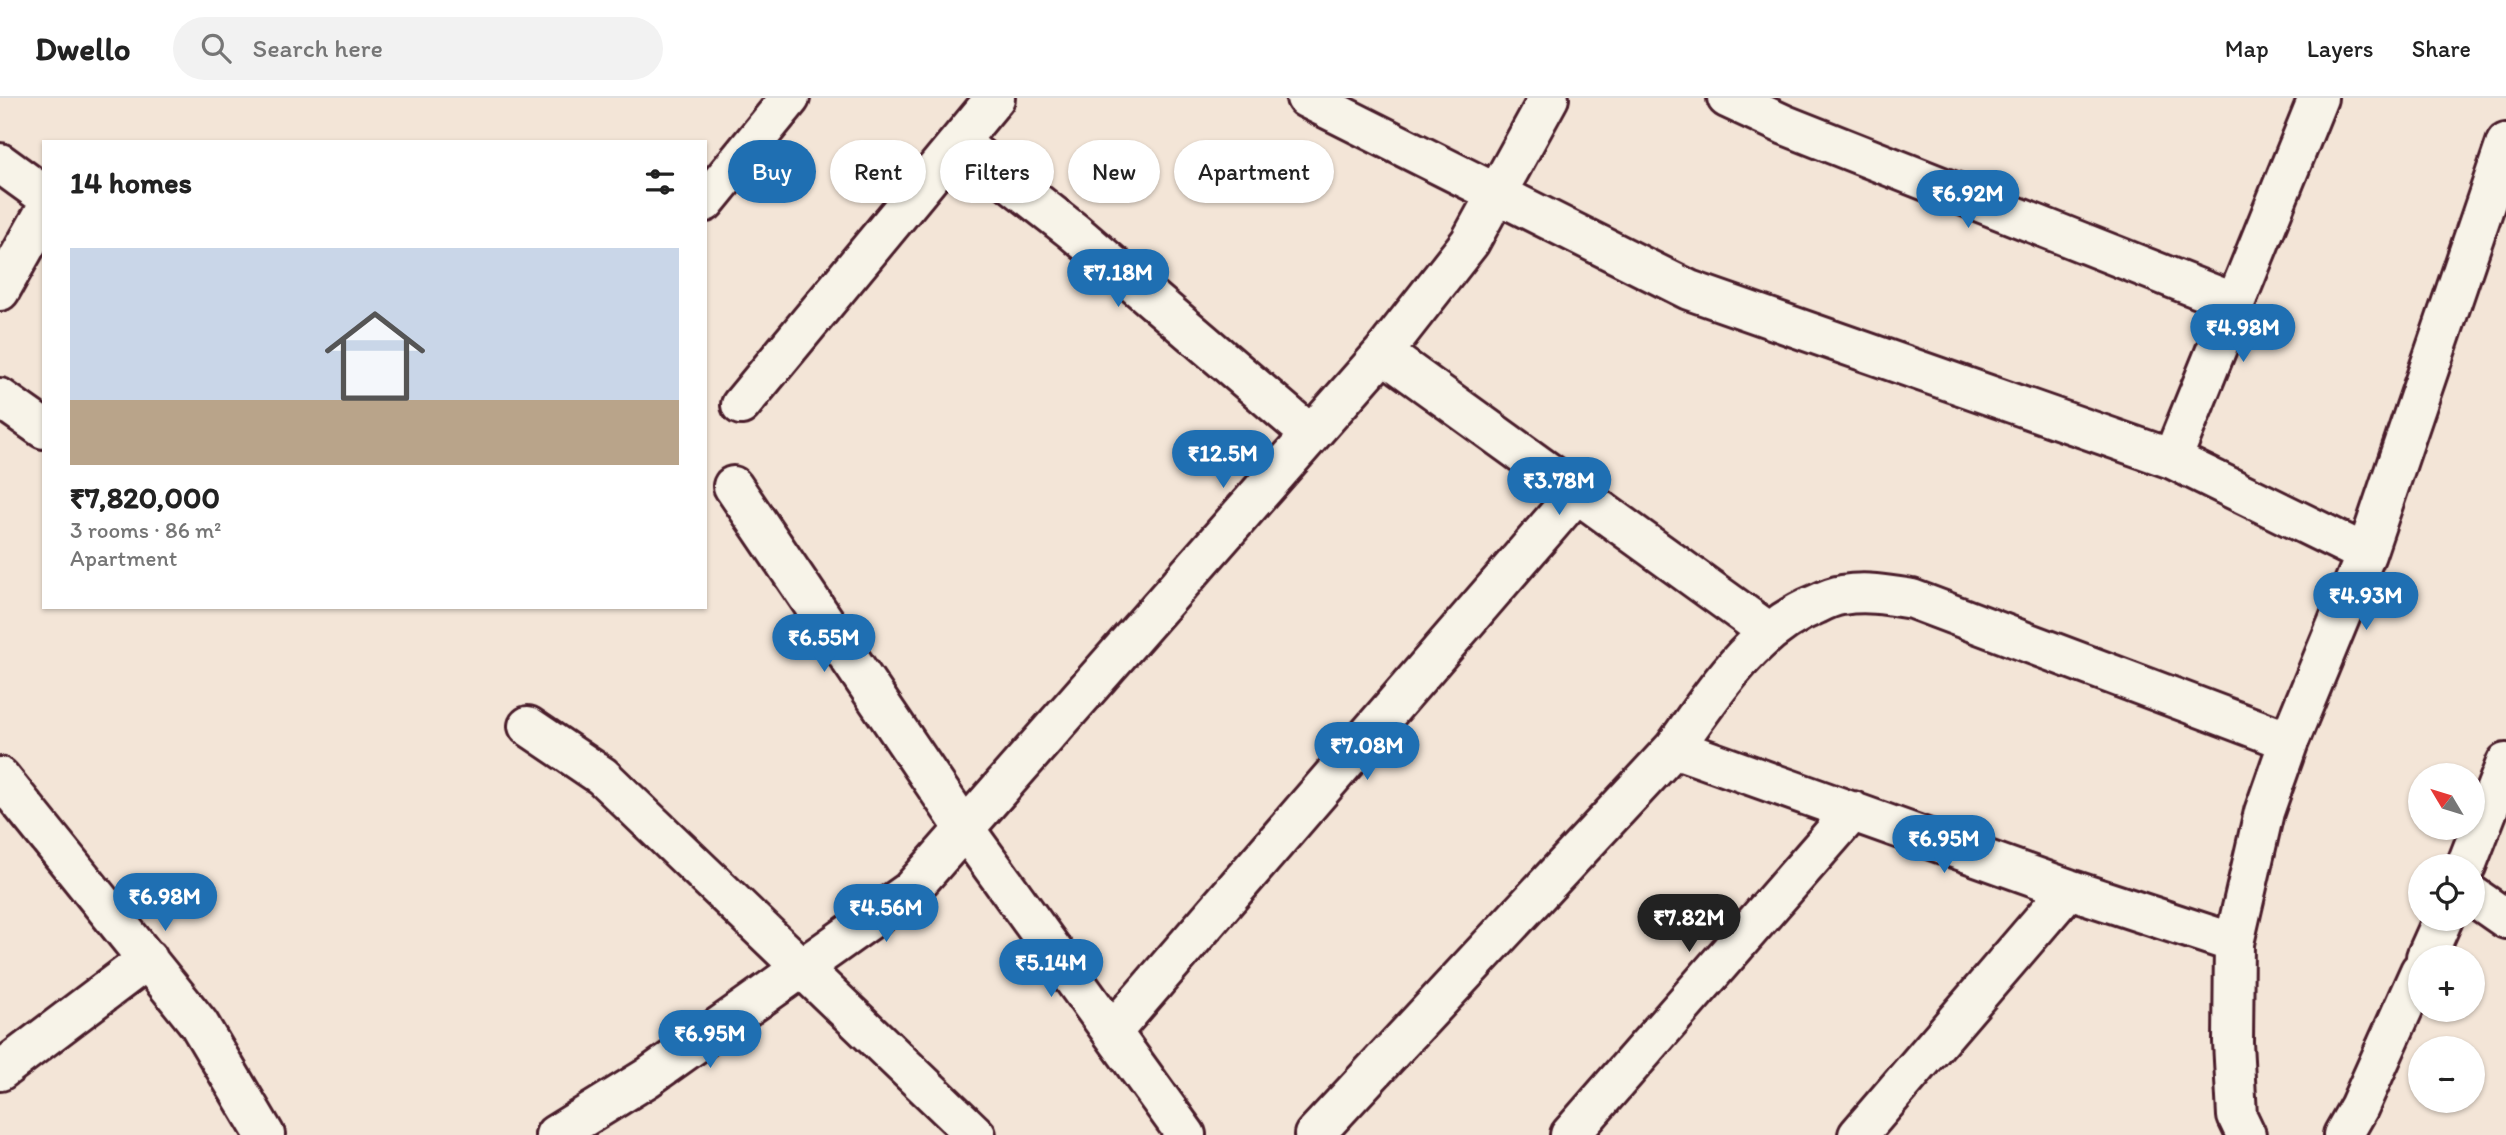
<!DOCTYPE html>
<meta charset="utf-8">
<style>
:root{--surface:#fff;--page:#f2f2f2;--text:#222;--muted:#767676;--line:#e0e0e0;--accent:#1f6fb2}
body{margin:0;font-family:Itim,sans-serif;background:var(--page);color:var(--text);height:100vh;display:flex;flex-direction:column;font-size:26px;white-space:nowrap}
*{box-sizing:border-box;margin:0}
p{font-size:23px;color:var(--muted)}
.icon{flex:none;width:38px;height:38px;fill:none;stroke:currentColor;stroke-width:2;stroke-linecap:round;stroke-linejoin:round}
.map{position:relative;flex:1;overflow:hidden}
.drawer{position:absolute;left:42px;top:42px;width:665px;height:469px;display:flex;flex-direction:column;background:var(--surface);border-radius:0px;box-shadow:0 2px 5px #0004}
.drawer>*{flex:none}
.hud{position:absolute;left:728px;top:42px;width:665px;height:63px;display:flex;gap:14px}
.needle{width:46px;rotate:308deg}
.fabs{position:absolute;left:2408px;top:665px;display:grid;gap:14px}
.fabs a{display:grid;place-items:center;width:77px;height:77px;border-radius:50%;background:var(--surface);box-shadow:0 2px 5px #0004;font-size:35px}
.price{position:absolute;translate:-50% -60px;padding:0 16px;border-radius:24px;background:var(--accent);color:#fff;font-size:23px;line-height:46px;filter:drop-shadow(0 2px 4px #0008)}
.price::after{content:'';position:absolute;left:50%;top:42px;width:21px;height:16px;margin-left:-10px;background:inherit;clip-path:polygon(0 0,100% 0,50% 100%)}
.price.on{background:#222;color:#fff}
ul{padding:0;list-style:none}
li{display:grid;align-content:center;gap:14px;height:371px;padding:0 28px}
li+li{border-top:2px solid var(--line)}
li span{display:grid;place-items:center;height:217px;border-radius:0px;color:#555}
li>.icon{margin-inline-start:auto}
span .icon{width:126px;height:126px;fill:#fffc;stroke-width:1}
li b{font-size:30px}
h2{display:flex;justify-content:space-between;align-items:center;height:84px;padding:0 28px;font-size:30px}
.chip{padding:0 24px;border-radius:32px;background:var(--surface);box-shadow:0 2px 5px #0004;font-size:24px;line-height:63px}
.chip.on{background:var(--accent);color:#fff}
header{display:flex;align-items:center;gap:42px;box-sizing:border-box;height:98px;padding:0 35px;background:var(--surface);border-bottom:2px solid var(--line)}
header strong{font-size:33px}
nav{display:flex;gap:38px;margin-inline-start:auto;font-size:24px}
.search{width:490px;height:63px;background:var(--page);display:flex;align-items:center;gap:18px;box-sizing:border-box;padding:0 24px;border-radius:38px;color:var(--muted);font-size:26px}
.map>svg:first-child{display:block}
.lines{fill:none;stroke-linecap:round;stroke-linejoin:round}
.minor-casing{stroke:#4a1f2b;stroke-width:44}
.minor{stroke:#f7f3e8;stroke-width:38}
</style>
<header>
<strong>Dwello</strong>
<div class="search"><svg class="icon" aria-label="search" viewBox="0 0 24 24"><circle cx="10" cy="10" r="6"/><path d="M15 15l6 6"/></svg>Search here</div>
<nav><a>Map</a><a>Layers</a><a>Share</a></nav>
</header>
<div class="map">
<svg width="2506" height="1037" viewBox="0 0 2506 1037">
<rect width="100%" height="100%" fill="#f3e5d7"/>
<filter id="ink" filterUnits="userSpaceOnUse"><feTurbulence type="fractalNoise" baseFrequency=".0143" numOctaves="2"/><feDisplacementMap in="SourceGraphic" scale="14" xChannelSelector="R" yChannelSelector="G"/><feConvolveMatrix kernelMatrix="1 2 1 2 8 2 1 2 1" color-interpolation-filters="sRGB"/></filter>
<g filter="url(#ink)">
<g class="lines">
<defs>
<path id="minor" d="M1306,0L1689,192L2172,361
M1727,0L1785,27L2235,205
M2318,0L2172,361L2366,456
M959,44L1073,133L1311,337
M0,65L44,97
M705,104L790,0
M0,193L44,115
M1383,255L1769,534
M0,300L44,331
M741,307L995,0
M733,388L965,731L1186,1037
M528,628L602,678L976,1037
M1674,650L2069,791L2234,845
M0,679L199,926L265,1037
M2466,768L2506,665
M2473,798L2506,821
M2426,859L2443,821
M1112,934L1577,395
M0,973L148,861
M555,1037L647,980L910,793L1383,255L1470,144L1549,0
M1314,1037L1674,650C1713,596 1753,531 1817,506C1825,502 1834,498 1842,497C1867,493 1888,497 1912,501L2289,643
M1570,1037L1853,713
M1858,1037L2069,791
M2246,1037L2237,1018L2233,944L2234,845L2264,714L2289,643L2366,456L2506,45
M2343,1037L2359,1009L2420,873"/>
</defs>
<!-- minor casing -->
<use href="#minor" class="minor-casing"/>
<!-- minor -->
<use href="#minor" class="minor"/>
</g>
</g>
</svg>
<div class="fabs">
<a><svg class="needle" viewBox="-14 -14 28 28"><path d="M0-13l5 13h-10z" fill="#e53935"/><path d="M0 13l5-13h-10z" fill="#767676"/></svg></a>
<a><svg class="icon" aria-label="locate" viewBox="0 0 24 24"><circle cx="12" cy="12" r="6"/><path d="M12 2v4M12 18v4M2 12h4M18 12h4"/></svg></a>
<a>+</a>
<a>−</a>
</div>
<b class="price" style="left:1968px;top:132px">₹6.92M</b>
<b class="price" style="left:1118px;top:211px">₹7.18M</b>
<b class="price" style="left:2243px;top:266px">₹4.98M</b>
<b class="price" style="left:1223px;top:392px">₹12.5M</b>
<b class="price" style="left:1559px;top:419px">₹3.78M</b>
<b class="price" style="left:2366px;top:534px">₹4.93M</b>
<b class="price" style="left:824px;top:576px">₹6.55M</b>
<b class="price" style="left:1367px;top:684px">₹7.08M</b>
<b class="price" style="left:1944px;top:777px">₹6.95M</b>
<b class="price" style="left:165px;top:835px">₹6.98M</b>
<b class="price" style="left:886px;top:846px">₹4.56M</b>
<b class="price on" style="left:1689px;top:856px">₹7.82M</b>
<b class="price" style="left:1051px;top:901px">₹5.14M</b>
<b class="price" style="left:710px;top:972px">₹6.95M</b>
<div class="hud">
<a class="chip on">Buy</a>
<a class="chip">Rent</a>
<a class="chip">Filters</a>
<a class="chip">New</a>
<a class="chip">Apartment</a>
</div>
<section class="drawer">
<h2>14 homes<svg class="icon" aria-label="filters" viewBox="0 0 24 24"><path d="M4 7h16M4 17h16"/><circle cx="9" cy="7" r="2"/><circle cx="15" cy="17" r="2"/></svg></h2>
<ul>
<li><span style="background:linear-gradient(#c9d6e8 70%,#b9a48a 0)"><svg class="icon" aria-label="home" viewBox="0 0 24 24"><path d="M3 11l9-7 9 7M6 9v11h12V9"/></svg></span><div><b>₹7,820,000</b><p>3 rooms · 86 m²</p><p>Apartment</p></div></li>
</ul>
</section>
</div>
